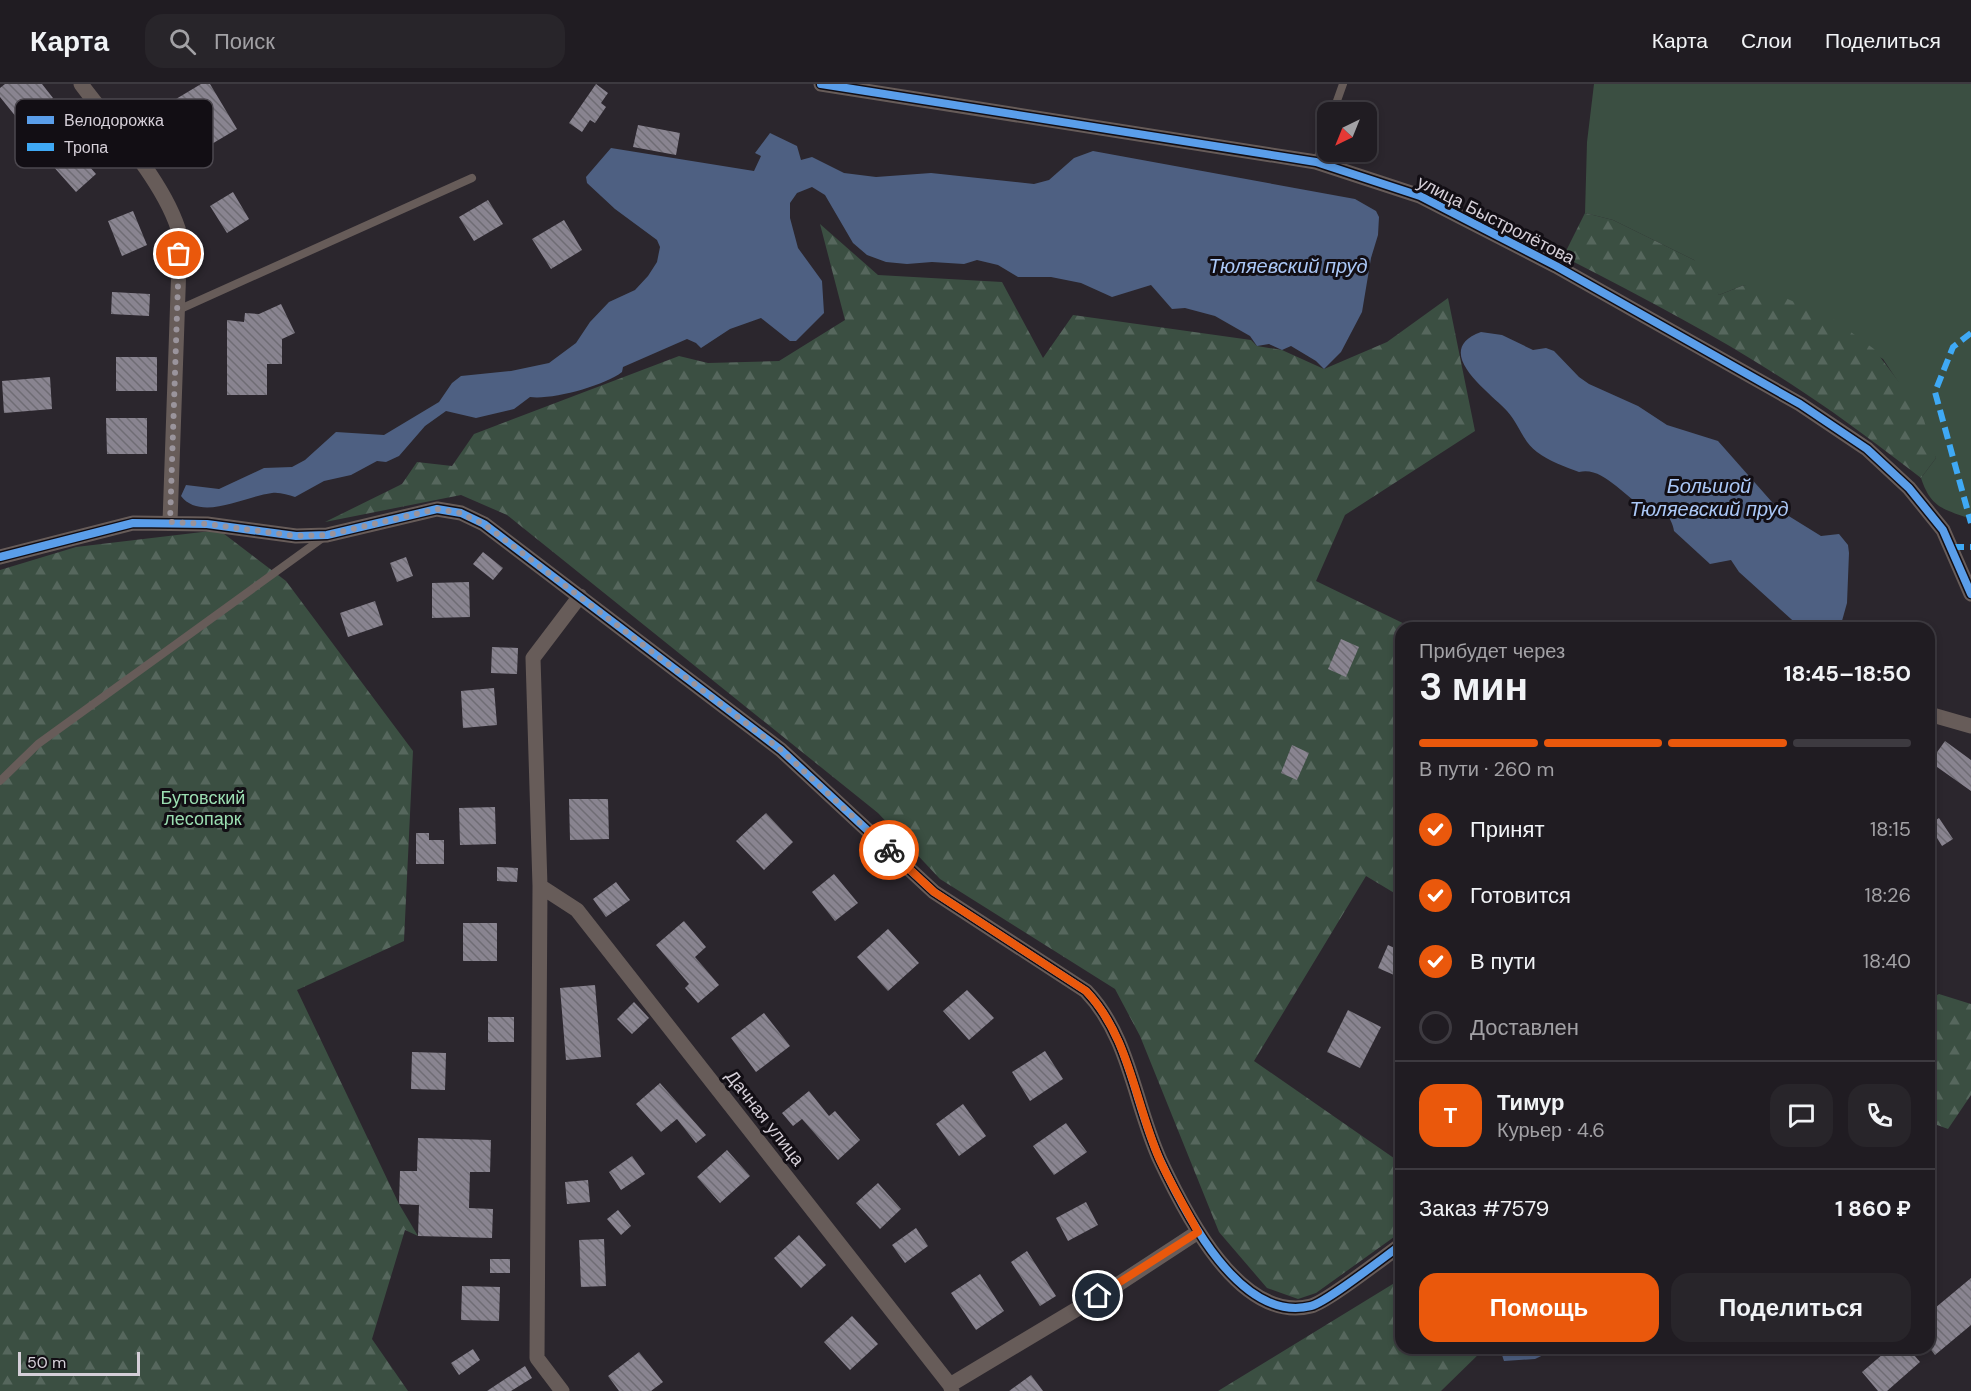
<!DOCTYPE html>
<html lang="ru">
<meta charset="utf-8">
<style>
:root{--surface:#201c22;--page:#28252a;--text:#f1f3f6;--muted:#a2a1a5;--line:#3d3a40;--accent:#ea580c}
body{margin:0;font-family:"DM Sans",sans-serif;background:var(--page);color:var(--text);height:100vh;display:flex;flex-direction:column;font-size:22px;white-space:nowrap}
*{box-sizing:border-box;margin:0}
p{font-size:20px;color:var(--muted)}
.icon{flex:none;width:33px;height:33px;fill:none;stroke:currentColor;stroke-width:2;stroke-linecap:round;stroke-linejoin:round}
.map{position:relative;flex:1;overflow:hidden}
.panel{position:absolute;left:1395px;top:538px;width:540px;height:732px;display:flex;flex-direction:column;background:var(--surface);border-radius:18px;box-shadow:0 3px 9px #0003,0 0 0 2px var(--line)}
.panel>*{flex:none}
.needle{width:39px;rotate:223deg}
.tools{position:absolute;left:1317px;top:18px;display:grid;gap:12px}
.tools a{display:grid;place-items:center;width:60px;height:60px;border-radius:12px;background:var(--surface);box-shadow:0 3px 9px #0003,0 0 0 2px var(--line);font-size:30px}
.scale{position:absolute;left:18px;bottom:15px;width:122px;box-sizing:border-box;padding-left:6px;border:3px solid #d5cfd8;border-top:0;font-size:16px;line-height:21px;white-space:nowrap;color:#d5cfd8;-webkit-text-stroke:4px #120e14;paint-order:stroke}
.pin{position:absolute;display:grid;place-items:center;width:51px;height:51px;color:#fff;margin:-26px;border:3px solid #fff;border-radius:50%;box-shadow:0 2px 6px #0007}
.courier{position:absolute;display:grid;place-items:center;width:60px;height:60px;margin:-30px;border:4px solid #ea580c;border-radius:50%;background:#fff;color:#222;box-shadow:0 2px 8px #0007}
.head em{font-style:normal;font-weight:700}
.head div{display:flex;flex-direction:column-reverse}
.head{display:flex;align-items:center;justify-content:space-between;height:102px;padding:0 24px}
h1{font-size:39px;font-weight:700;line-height:45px}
.bar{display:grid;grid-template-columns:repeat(4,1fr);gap:9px 6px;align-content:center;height:72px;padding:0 24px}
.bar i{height:8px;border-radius:4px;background:var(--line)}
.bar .on{background:var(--accent)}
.bar p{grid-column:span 4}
.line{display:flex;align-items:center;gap:15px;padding:0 24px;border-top:2px solid var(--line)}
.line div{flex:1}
.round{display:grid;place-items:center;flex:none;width:63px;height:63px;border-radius:18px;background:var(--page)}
ol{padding:0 24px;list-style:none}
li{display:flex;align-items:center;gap:18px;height:66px}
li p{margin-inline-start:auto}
li .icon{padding:6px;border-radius:50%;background:var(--accent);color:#fff;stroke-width:4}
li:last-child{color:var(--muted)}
li i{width:33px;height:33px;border:3px solid var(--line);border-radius:50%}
.action{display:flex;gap:12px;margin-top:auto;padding:12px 24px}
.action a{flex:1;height:69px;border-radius:18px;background:var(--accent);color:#fff;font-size:24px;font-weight:700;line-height:69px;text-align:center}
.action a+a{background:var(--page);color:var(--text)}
header{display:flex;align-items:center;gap:36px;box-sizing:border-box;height:84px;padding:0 30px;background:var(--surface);border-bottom:2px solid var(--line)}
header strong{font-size:28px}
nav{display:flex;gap:33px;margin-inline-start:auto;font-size:21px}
.search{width:420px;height:54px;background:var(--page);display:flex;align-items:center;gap:15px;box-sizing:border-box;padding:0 21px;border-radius:18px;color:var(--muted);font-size:22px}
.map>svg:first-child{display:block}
.grass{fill:#3b4f42}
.forest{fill:url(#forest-firs)}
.water{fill:#4e6082}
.building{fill:url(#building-back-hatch)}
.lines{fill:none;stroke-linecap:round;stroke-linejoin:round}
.lane{stroke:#675c59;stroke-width:8}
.street{stroke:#675c59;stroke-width:15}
.quiet{stroke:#3fa9f5;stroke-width:6;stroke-dasharray:12 6;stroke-linecap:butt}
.cycleway-casing{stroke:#120e14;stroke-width:11}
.cycleway{stroke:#5a9eea;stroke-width:8}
.done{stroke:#9a949c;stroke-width:6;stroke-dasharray:0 10.8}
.route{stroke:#ea580c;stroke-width:8}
.labels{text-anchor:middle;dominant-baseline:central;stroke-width:6;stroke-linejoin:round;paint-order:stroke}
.street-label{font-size:18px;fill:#d5cfd8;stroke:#120e14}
.park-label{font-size:18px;fill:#9bdfb2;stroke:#120e14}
.water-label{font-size:20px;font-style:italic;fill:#abc8f7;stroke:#120e14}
.key{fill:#120e14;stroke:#4c484f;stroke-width:1.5}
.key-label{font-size:16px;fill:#d5cfd8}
</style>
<header>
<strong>Карта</strong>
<div class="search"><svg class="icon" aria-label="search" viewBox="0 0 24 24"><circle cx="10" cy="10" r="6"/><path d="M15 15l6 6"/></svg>Поиск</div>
<nav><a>Карта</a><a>Слои</a><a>Поделиться</a></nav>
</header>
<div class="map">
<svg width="1971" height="1307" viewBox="0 0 1971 1307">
<defs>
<pattern id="forest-firs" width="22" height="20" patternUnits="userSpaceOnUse" patternTransform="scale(1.5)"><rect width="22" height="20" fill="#3b4f42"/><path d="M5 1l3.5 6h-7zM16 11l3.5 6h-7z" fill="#56675d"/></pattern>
<pattern id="building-back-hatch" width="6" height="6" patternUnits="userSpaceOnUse" patternTransform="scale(1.5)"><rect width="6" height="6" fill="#898490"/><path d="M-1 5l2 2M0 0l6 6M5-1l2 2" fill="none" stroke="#6f6c74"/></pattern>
</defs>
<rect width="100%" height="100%" fill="#2b262d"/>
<path class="grass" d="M 1594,0 L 1971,0 L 1971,435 C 1943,425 1931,424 1921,394 L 1936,374 L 1899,299 L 1883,275 L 1744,201 L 1719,211 L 1694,176 L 1613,136 L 1585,129 L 1587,58 Z"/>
<path class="forest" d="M 1585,129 L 1613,136 L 1694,176 L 1706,184 L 1719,211 L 1744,201 L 1774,209 L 1833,235 L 1874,265 L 1921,327 L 1936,374 L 1921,394 C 1882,364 1844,335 1803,308 C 1730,259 1650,217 1572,177 L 1566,167 Z
M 820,140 L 878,191 L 1002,198 L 1043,274 L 1073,231 L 1251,256 L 1257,262 L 1282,266 L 1324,285 L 1387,258 L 1448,214 L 1475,347 L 1345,431 L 1316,497 L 1413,544 L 1401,544 L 1401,813 L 1366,792 L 1254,977 L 1401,1079 L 1401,1148 L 1316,1209 L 1298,1215 L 1267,1204 L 1219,1148 L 1140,952 L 1115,905 L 940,795 L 878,729 L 507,431 L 461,411 L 325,438 L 402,400 L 417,378 L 452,382 L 474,350 L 679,272 L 708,279 L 779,277 L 845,236 Z
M 219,446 L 286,497 L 413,667 L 404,857 L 297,906 L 399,1120 L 418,1152 L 405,1146 L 372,1255 L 408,1307 L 0,1307 L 0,486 L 76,463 Z
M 1939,910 L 1971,920 L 1971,1011 L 1948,1045 L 1929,1038 L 1929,915 Z
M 1401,1195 L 1401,1264 L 1484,1265 L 1441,1307 L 1218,1307 Z"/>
<path class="water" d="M 770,49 L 797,62 L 801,76 L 812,73 L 844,89 L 876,93 L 931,89 L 1034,100 L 1049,96 L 1074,74 L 1093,67 L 1355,115 L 1376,127 L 1379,133 L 1378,151 L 1371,174 L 1362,228 L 1341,268 L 1324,285 L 1316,277 L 1291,262 L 1282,266 L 1269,260 L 1257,262 L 1250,252 L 1215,232 L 1185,224 L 1172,225 L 1151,201 L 1112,213 L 1081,199 L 1051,193 L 1018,193 L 998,181 L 977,176 L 964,180 L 932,178 L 907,180 L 886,178 L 867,171 L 853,159 L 825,111 L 812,103 L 797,109 L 790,119 L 790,134 L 798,164 L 822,197 L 824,229 L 796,257 L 790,257 L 761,234 L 730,245 L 701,264 L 696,259 L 687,255 L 623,283 L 622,288 C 604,302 552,316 530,313 L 514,325 L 476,334 L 446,327 L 425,342 L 399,372 L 386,378 L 377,377 L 351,391 L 324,397 L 295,413 C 288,411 280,408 272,409 C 246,412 201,438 181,412 L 186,401 L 219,405 L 264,384 L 292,383 L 305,376 L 336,348 L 384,351 L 439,318 L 452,299 L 461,292 L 511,287 L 549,279 L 576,259 L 590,238 L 609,218 L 635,206 L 648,192 L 657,178 L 660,163 L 657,156 L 615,125 L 587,99 L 586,93 L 611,64 L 754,87 L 761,72 L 755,69 Z
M 1481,248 L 1502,251 L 1533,266 L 1546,264 L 1554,267 L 1579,293 L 1589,300 L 1638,322 L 1667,341 L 1718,357 L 1779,426 L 1821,452 L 1839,450 L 1848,461 L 1849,469 L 1847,519 L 1840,544 L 1801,544 L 1739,488 L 1731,476 L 1710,480 L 1674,447 C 1673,440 1669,431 1663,427 C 1659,424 1650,425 1645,423 C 1624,414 1604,382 1579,388 C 1565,383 1549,377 1537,368 C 1523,358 1519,340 1507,327 C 1492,310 1429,267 1481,248 Z
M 1500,1265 L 1500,1264 L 1556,1265 L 1535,1275 L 1504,1277 Z"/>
<path class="building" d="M 5,0 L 42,0 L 53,14 L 21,39 L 0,13 L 0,4 Z
M 201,0 L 210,0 L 237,45 L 205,64 L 176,15 Z
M 596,0 L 608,9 L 601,19 L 606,23 L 595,39 L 590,36 L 582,48 L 569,39 Z
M 638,41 L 680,49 L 676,71 L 633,63 Z
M 72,63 L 96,90 L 76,108 L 52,81 Z
M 233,108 L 249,135 L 227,149 L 210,122 Z
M 488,116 L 503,140 L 474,157 L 459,133 Z
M 133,127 L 147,161 L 122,172 L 108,137 Z
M 564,136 L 582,166 L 551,185 L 532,155 Z
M 112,208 L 150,210 L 149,232 L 111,230 Z
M 281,220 L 295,249 L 282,255 L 282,280 L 267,280 L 267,311 L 227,311 L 227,236 L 244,238 L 245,229 L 259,230 Z
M 116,273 L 157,273 L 157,307 L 116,307 Z
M 50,293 L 52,325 L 4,329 L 2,297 Z
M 106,334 L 147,334 L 147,370 L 107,370 Z
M 483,468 L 503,484 L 493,496 L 473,480 Z
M 406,473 L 413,492 L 397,498 L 390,479 Z
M 469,498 L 470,533 L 432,534 L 432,499 Z
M 375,517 L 383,541 L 348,553 L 340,529 Z
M 1341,555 L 1359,563 L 1346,593 L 1328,585 Z
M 492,563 L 518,564 L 517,590 L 491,589 Z
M 494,604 L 497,641 L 463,644 L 461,607 Z
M 1945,657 L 1971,676 L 1971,707 L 1930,678 Z
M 1292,661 L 1309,669 L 1297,696 L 1281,689 Z
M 569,715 L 608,715 L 609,755 L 570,756 Z
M 495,723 L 496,760 L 460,761 L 459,724 Z
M 766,729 L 793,758 L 764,786 L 736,757 Z
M 1939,734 L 1953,755 L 1942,762 L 1929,741 Z
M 416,749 L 429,749 L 429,756 L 444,756 L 444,780 L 416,780 Z
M 497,783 L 518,784 L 517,798 L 497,797 Z
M 834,790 L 858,819 L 835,837 L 812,808 Z
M 616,798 L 630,816 L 606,833 L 593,815 Z
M 684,837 L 706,863 L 695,873 L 719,901 L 698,919 L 685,904 L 689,900 L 656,861 Z
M 463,839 L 497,839 L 497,877 L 463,877 Z
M 888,845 L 919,879 L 888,907 L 857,873 Z
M 1388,861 L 1401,867 L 1401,894 L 1378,884 Z
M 595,901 L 601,973 L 566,976 L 560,904 Z
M 967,906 L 994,934 L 969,956 L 943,927 Z
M 634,918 L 649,934 L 632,950 L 617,935 Z
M 1348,926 L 1381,943 L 1360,984 L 1327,968 Z
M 764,929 L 790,962 L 756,988 L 731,954 Z
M 488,933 L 514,933 L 514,958 L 488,958 Z
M 1045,967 L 1063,995 L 1030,1017 L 1012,988 Z
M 412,968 L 446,969 L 445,1006 L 411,1005 Z
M 660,999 L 706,1051 L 696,1059 L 677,1035 L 661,1048 L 636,1020 Z
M 809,1007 L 829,1032 L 835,1027 L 860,1056 L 838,1076 L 802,1035 L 793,1042 L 782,1029 Z
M 963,1020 L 986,1052 L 959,1072 L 936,1040 Z
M 1066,1039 L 1087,1068 L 1054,1091 L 1033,1062 Z
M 418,1054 L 491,1056 L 490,1088 L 470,1088 L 469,1124 L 493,1125 L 492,1154 L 418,1152 L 419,1121 L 399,1120 L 400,1087 L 417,1087 Z
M 727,1066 L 750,1092 L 720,1119 L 697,1093 Z
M 632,1072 L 645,1090 L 621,1106 L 609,1088 Z
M 588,1096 L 590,1118 L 567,1120 L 565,1098 Z
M 878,1099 L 901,1125 L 880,1145 L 856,1119 Z
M 1086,1118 L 1098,1141 L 1068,1157 L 1056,1134 Z
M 618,1126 L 631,1142 L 621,1151 L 607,1135 Z
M 916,1144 L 928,1162 L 905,1179 L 892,1161 Z
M 799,1151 L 826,1181 L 801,1204 L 774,1174 Z
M 604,1155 L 606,1202 L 581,1203 L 579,1156 Z
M 1027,1167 L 1056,1212 L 1040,1222 L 1011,1178 Z
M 490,1175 L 510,1175 L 510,1189 L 490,1189 Z
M 980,1190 L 1004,1227 L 976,1246 L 951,1209 Z
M 1971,1194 L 1971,1241 L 1935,1271 L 1929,1263 L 1929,1229 Z
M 462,1202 L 500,1203 L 499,1237 L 461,1236 Z
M 852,1232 L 878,1260 L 850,1286 L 824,1258 Z
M 1890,1264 L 1908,1264 L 1920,1278 L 1887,1307 L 1878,1307 L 1862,1288 Z
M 473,1265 L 480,1276 L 459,1291 L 451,1279 Z
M 639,1268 L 663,1298 L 651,1307 L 619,1307 L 608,1292 Z
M 525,1282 L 532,1294 L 511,1307 L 487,1307 Z
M 1031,1291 L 1043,1307 L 1009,1307 Z"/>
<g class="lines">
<path class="lane" d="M 1333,28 L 1343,0
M 1316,78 L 1328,45
M 178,226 L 472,94
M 1929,641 L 1938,632
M 0,697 L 38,660 L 324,453"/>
<path class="street" d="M 81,0 C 113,43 166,99 180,151 L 170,438
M 821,0 L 1316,78 L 1420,112 L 1556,182 L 1800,320 L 1867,365 L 1909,404 L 1943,446 L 1971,510
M 0,473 L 133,439 L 207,440 L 296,452 L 327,451 L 437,425 L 461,429 L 484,440 L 781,666 L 934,808 L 1086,907 C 1130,953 1134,1019 1160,1076 C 1185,1129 1240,1240 1311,1222 C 1327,1218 1384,1173 1401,1161
M 1929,630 L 1971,642
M 540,802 L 577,826 L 950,1301 L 952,1307
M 950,1301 L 1117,1201 L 1198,1148
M 562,1307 L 537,1274 L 540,802 L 533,574 L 580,512"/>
<path class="quiet" d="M 1971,249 L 1953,263 L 1935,308 L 1971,439
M 1952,463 L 1971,463"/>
<defs>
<path id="cycleway" d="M 821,0 L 1316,78 L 1420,112 L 1556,182 L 1800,320 L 1867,365 L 1909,404 L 1943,446 L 1971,510
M 0,473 L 133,439 L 207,440 L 296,452 L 327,451 L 437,425 L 461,429 L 484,440 L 781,666 L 934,808 L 1086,907 C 1130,953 1134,1019 1160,1076 C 1185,1129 1240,1240 1311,1222 C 1327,1218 1384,1173 1401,1161"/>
</defs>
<use href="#cycleway" class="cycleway-casing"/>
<use href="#cycleway" class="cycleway"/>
</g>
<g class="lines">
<path class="done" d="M 179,170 L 170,438 L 207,440 L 296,452 L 327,451 L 437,425 L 460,429 L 484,440 L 781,666 L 889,766"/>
<path class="route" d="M 889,766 L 934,808 L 1086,907 C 1129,952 1135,1018 1159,1074 C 1170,1099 1185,1123 1198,1148 L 1098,1212"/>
</g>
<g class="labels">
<g class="street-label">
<text transform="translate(1496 136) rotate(27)">улица Быстролётова</text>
<text transform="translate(765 1034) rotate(52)">Дачная улица</text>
</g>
<g class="park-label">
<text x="203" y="714">Бутовский<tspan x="203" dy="21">лесопарк</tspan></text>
</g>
<g class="water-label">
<text x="1288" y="182">Тюляевский пруд</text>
<text x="1709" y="402">Большой<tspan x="1709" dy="23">Тюляевский пруд</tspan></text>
</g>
</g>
<rect x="15" y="15" width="198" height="69" rx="9" class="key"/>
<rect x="27" y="32" width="27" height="8" fill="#5a9eea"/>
<rect x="27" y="59" width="27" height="8" fill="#3fa9f5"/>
<g class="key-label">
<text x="64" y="42">Велодорожка</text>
<text x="64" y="69">Тропа</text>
</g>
</svg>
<div class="tools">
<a><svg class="needle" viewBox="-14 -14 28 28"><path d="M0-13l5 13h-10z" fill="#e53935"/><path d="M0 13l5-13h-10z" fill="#a2a1a5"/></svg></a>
</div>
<div class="scale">50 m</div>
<div class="pin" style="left:179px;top:170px;background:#ea580c"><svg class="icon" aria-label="bag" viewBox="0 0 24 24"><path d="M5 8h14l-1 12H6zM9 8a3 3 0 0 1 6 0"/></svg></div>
<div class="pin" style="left:1098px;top:1212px;background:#1f2937"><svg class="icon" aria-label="home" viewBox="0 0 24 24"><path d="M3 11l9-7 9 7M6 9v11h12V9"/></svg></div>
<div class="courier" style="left:889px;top:766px"><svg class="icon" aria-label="bike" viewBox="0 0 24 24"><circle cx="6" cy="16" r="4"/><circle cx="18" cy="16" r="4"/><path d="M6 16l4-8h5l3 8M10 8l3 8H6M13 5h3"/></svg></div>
<section class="panel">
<div class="head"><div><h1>3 мин</h1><p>Прибудет через</p></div><em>18:45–18:50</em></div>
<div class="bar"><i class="on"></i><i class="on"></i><i class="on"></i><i></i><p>В пути · 260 m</p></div>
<ol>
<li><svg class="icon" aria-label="check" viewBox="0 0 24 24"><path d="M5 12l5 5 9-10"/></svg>Принят<p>18:15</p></li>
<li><svg class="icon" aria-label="check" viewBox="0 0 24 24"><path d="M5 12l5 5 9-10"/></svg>Готовится<p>18:26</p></li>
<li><svg class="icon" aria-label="check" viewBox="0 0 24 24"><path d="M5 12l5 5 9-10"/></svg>В пути<p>18:40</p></li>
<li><i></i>Доставлен</li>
</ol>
<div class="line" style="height:108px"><b class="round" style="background:var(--accent);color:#fff">Т</b><div><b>Тимур</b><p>Курьер · 4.6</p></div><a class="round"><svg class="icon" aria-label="chat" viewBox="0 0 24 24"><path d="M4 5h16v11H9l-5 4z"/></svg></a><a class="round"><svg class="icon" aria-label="phone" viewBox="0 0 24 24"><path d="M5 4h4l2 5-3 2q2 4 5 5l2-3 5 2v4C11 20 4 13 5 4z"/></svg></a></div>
<div class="line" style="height:78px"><div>Заказ #7579</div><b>1 860 ₽</b></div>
<div class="action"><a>Помощь</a><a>Поделиться</a></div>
</section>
</div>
